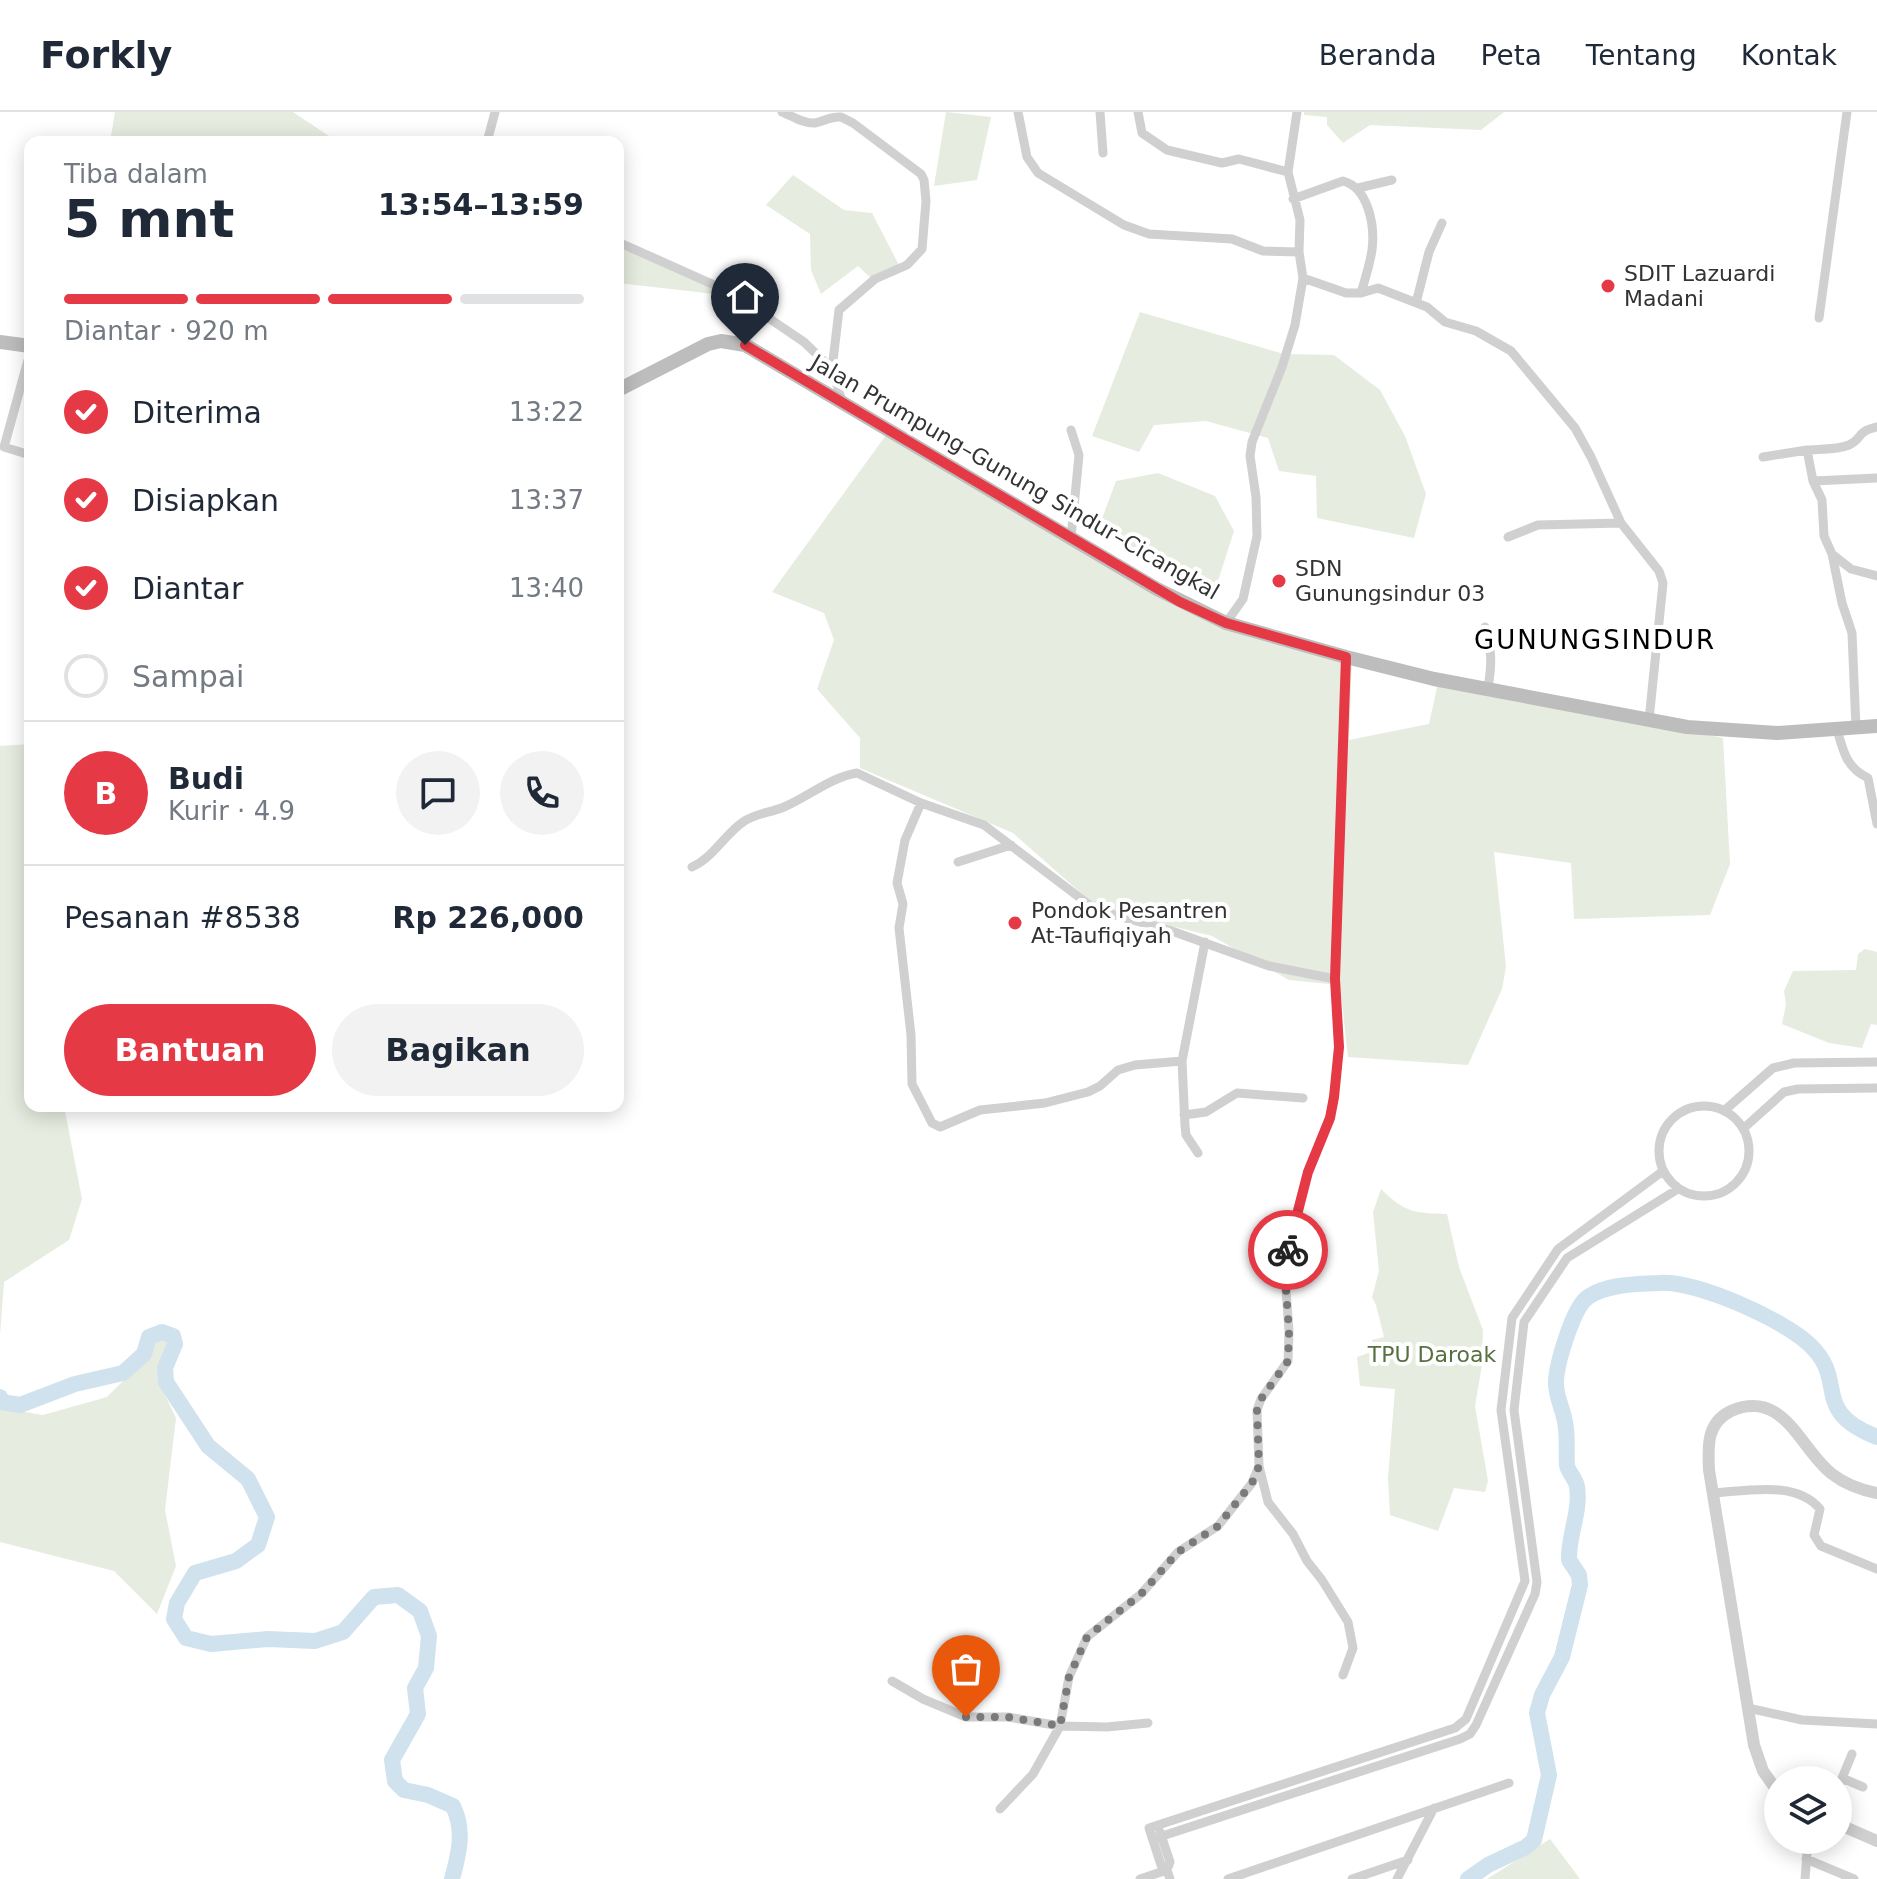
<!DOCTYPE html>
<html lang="id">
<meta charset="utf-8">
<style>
:root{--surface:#fff;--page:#f2f2f3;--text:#1f2937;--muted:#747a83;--line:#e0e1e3;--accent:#e63946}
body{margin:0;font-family:"DejaVu Sans",sans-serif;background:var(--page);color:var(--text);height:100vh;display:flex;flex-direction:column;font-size:30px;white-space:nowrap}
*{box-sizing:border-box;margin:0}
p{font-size:26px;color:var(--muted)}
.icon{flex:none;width:44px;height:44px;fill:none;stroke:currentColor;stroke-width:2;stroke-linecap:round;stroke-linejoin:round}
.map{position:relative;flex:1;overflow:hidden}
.panel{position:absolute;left:24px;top:24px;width:600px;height:976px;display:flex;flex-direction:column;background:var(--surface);border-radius:16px;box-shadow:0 4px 20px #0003}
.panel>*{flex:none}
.tools{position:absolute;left:1764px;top:1654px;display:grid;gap:16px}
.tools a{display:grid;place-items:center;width:88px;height:88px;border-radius:50%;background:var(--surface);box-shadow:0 4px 20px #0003;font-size:40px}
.pin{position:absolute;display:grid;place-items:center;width:68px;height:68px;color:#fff;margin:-82px -34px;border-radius:50% 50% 50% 0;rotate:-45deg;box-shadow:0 0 8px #0007}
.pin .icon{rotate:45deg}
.courier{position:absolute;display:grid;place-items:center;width:80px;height:80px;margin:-40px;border:6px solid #e63946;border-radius:50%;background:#fff;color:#222;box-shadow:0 2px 10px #0007}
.head em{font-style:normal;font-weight:700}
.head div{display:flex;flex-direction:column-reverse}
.head{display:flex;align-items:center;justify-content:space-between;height:136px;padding:0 40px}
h1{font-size:52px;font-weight:700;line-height:60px}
.bar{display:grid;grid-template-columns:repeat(4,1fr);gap:12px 8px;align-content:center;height:96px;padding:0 40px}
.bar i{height:10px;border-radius:6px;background:var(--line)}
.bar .selected{background:var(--accent)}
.bar p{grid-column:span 4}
.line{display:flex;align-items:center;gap:20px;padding:0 40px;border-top:2px solid var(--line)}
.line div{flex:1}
.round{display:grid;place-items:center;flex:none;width:84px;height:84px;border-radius:42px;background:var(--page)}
ol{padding:0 40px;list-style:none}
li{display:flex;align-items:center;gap:24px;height:88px}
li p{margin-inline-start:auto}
li .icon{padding:8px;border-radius:50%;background:var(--accent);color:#fff;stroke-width:4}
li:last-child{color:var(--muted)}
li i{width:44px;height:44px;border:4px solid var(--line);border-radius:50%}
.primary-button{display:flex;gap:16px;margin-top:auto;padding:16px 40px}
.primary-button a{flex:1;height:92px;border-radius:48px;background:var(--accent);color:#fff;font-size:32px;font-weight:700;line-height:92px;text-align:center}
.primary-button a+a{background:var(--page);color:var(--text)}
header{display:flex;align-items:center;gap:48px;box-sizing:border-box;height:112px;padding:0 40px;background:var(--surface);border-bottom:2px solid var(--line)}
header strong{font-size:38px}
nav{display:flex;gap:44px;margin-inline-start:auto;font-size:28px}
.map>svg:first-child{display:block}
.green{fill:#e6ecdf}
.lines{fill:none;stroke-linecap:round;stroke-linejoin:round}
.river{stroke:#cfe2ee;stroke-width:16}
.minor{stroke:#d0d0d0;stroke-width:9}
.tertiary{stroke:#d0d0d0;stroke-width:12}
.secondary{stroke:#bdbdbd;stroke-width:14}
.done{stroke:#7a7a7a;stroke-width:8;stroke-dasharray:0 14.4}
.route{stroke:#e63946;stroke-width:10}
.poi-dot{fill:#e63946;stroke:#fff;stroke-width:3}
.labels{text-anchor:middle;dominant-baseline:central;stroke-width:8;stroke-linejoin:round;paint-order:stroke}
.poi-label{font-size:22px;fill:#333;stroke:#fff;text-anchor:start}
.street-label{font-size:22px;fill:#333;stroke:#fff}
.park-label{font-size:22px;fill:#56703f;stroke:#fff}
.quarter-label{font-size:26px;letter-spacing:2px;fill:#000;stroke:#fff}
</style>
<header>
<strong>Forkly</strong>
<nav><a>Beranda</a><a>Peta</a><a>Tentang</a><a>Kontak</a></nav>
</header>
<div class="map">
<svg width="1877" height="1767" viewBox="0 0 1877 1767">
<rect width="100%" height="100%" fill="#fff"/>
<path class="green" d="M 115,0 L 293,0 L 338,30 L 110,30 Z
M 946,0 L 991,5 L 977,68 L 934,74 Z
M 1304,0 L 1504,0 L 1481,18 L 1370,13 L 1343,31 L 1327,13 L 1327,5 L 1304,3 Z
M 793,63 L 844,98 L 872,101 L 901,157 L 872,167 L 858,154 L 821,182 L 811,158 L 810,122 L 766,93 Z
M 618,131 L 732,184 L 618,171 Z
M 1140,200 L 1284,242 L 1334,243 L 1380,278 L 1405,324 L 1426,382 L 1414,426 L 1317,406 L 1316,364 L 1279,359 L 1268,326 L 1206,309 L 1154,313 L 1139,340 L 1092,324 Z
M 889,319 L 1217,507 L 1352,544 L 1349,628 L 1429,612 L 1439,566 L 1723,626 L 1730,752 L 1710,803 L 1574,807 L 1571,751 L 1494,740 L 1506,855 L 1502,877 L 1468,953 L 1348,945 L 1340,873 L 1289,868 L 1212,824 L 1098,796 L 1013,721 L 860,656 L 860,626 L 817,577 L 834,528 L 824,501 L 772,480 Z
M 1158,361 L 1215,384 L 1234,419 L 1217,472 L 1097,420 L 1116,369 Z
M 30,632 L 30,994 L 64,994 L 82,1087 L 69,1128 L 4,1170 L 0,1223 L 0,634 Z
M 1865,837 L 1877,840 L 1877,913 L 1871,912 L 1862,936 L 1829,931 L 1782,912 L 1786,892 L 1784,879 L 1793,859 L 1856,858 L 1858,842 Z
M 1381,1077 C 1406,1101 1414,1101 1447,1102 L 1459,1155 L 1483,1218 L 1482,1253 L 1475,1294 L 1488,1369 L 1485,1380 L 1454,1376 L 1438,1419 L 1390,1403 L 1388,1366 L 1395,1277 L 1360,1274 L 1357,1245 L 1371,1240 L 1372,1228 L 1384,1225 L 1376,1193 L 1372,1185 L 1379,1159 L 1373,1100 Z
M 163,1223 L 171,1232 L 162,1277 L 176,1306 L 165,1398 L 176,1454 L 157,1502 L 114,1459 L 0,1430 L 0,1296 L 43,1303 L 107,1285 L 138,1254 L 149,1224 Z
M 1550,1727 L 1580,1767 L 1487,1767 Z"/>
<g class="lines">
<path class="river" d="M 0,1285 L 2,1290 L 20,1293 L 75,1272 L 123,1261 L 144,1242 L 149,1225 L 162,1220 L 173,1224 L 175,1232 L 165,1256 L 166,1270 L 208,1334 L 248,1367 L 267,1405 L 258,1433 L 236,1449 L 195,1461 L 177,1491 L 174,1507 L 186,1526 L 211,1532 L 268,1527 L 315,1529 L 343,1520 L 374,1485 L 398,1483 L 420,1499 L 429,1524 L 426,1556 L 415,1576 L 418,1602 L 392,1648 L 395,1669 L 404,1678 L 428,1683 L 453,1694 C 465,1719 459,1741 452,1767
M 1468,1767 L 1488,1753 L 1526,1735 L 1534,1728 L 1549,1663 L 1537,1601 L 1542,1583 L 1562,1545 L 1580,1473 L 1579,1463 L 1569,1448 C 1568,1424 1581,1399 1577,1375 C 1576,1366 1568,1361 1567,1353 C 1566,1339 1568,1325 1565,1310 C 1563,1297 1555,1283 1556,1269 C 1557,1251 1573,1195 1588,1185 C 1607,1172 1637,1172 1659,1171 C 1695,1168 1783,1207 1810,1233 C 1849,1270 1809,1298 1877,1325"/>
<path class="minor" d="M 782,0 C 792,4 804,12 815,11 C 825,9 831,4 841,5 L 853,11 L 921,62 L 924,68 L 926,89 L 922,137 L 907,153 L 875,167 L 839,198 L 832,257
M 1018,0 L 1027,45 L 1038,61 L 1124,113 L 1149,122 L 1232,127 L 1263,139 L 1299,140
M 1100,0 L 1103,41
M 1138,0 L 1142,21 L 1167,38 L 1222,51 L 1239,47 L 1288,60
M 487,30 L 495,0
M 1358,76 L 1392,68
M 1293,87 L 1343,69 C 1369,76 1375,115 1372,138 C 1370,152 1365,167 1361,181
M 618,130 L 730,180 L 804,230 L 832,257 L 842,289
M 1303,166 L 1346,181 L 1361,181 L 1378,176 L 1427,195 L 1445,210 L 1476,219 L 1511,239 L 1575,316 L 1591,345 L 1621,411 L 1659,459 L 1663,471 L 1649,608
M 1416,191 L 1429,140 L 1442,111
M 1819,206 L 1847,0
M 30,241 L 4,335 L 30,343
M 1807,338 C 1820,337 1837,338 1849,333 C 1863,327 1855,320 1877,315
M 1763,345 L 1807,338 L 1813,369 L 1877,366
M 1813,369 L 1822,388 L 1824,424 L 1832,442 L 1851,457 L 1877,464
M 1508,425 L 1538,413 L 1621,411
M 1071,426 L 1079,343 L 1071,318
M 1832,442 L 1842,491 L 1852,521 L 1856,616
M 1226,511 L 1243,487 L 1257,424 L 1256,385 L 1250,344 L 1252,330 L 1282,255 L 1295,213 L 1303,166 L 1299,140 L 1300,108 L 1288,60 L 1297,0
M 1485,515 C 1492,537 1492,553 1488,575
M 1837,617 C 1843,640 1847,656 1868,666 L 1877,712
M 921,691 L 905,728 L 897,771 L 903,792 L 899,816 L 911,923 L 912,972 L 932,1011 L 940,1015 L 980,998 L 1045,991 L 1088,980 L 1100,974 L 1118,958 L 1135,953 L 1182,949
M 958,750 L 1011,733
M 692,755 C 714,745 724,723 743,710 C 756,701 770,701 784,695 C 808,685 831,665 857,661 L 921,691 L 984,713 L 1096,798 L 1169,818 L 1269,854 L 1335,867
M1659 1039a45 45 0 1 1 90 0a45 45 0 1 1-90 0Z
M 1725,998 L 1773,956 L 1794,951 L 1877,950
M 1184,1003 L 1206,1000 L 1237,981 L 1303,986
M 1744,1016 L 1784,980 L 1798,977 L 1877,976
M 1198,1041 L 1186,1023 L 1185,1014 L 1182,949 L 1205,830
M 1259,1354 L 1268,1390 L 1293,1422 L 1307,1449 L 1322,1468 L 1348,1510 L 1353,1536 L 1343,1563
M 1713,1381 C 1746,1379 1796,1368 1820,1397 L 1814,1423 L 1821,1434 L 1877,1457
M 892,1569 L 923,1587 L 966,1605 L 1008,1605 L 1060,1614 L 1107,1615 L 1148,1611
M 1748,1596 L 1802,1608 L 1877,1612
M 1842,1666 L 1863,1675
M 1838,1676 L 1852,1642
M 1000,1697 L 1033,1662 L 1060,1614 L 1069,1565 L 1087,1525 L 1141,1482 L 1178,1440 L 1218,1414 L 1252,1371 L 1259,1354 L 1257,1298 L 1261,1287 L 1288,1249 L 1289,1219 L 1285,1164 L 1290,1126 L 1308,1060 L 1330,1006 L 1334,985 L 1339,935 L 1335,867 L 1346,545
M 1160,1720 L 1170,1750 L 1167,1758
M 1153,1727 L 1460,1627 L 1470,1622 L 1476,1613 L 1535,1482 L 1537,1470 L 1514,1298 L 1524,1210 L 1567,1146 L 1678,1077
M 1806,1747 L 1854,1767
M 1140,1767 L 1167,1758
M 1170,1767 L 1167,1758 L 1161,1753 L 1149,1716 L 1455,1616 L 1466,1607 L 1525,1469 L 1501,1298 L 1512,1206 L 1558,1137 L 1663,1059
M 1228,1767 L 1509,1671
M 1352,1767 L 1408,1748
M 1397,1767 L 1434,1696
M 1805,1767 L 1808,1728"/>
<path class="tertiary" d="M 1778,1680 L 1763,1659 L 1754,1633 L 1709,1358 C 1708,1335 1706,1311 1731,1299 C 1785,1276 1800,1338 1832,1362 C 1845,1372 1861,1378 1877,1381
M 1838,1712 L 1877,1729"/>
<path class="secondary" d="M 0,230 L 30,234
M 618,278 L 708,232 L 721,229 L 745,233 L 1157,477 L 1226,511 L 1346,545 L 1434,567 L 1687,615 L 1777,621 L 1877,614"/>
</g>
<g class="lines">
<path class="done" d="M 966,1605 L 1008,1605 L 1060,1614 L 1069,1565 L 1087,1525 L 1141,1482 L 1178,1440 L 1218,1414 L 1252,1371 L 1259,1354 L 1257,1298 L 1261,1287 L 1288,1249 L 1289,1219 L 1285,1164 L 1288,1138"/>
<path class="route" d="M 745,233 L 1180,490 L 1226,511 L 1346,545 L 1335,867 L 1339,935 L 1334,985 L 1330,1006 L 1308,1060 L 1288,1138"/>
</g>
<g class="poi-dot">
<circle cx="1608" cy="174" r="8"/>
<circle cx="1279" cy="469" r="8"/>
<circle cx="1015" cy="811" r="8"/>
</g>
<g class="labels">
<g class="poi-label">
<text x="1624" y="161">SDIT Lazuardi<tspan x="1624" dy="25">Madani</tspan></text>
<text x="1295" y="456">SDN<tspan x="1295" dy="25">Gunungsindur 03</tspan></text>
<text x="1031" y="798">Pondok Pesantren<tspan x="1031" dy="25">At-Taufiqiyah</tspan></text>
</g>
<g class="street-label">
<text transform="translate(1015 365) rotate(30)">Jalan Prumpung–Gunung Sindur–Cicangkal</text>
</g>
<g class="park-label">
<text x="1432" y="1242">TPU Daroak</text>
</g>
<g class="quarter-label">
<text x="1595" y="528">GUNUNGSINDUR</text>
</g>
</g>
</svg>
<div class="tools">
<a><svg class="icon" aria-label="layers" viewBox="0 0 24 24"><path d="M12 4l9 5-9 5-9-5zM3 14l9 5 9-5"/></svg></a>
</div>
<div class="pin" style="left:966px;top:1605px;background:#ea580c"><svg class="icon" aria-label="bag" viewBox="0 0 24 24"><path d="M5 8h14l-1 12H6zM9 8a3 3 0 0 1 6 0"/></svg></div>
<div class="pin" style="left:745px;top:233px;background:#1f2937"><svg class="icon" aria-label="home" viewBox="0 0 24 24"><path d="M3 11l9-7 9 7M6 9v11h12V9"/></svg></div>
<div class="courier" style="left:1288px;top:1138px"><svg class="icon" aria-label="bike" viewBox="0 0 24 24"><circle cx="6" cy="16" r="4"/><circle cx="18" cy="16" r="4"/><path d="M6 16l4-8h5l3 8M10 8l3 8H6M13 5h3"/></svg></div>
<section class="panel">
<div class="head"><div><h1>5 mnt</h1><p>Tiba dalam</p></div><em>13:54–13:59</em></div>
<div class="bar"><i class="selected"></i><i class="selected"></i><i class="selected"></i><i></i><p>Diantar · 920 m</p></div>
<ol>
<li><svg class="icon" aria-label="check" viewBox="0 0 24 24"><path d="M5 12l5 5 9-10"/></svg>Diterima<p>13:22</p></li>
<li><svg class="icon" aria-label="check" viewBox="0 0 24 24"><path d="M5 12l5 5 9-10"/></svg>Disiapkan<p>13:37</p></li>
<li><svg class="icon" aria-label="check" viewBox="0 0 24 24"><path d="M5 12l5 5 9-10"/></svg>Diantar<p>13:40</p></li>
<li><i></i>Sampai</li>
</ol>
<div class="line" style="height:144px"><b class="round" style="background:var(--accent);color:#fff">B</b><div><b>Budi</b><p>Kurir · 4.9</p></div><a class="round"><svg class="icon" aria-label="chat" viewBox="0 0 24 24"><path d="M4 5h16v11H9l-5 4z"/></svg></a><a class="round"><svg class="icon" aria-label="phone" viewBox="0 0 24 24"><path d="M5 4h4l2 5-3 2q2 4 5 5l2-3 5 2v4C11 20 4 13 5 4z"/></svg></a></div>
<div class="line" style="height:104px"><div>Pesanan #8538</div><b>Rp 226,000</b></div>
<div class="primary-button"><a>Bantuan</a><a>Bagikan</a></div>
</section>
</div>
